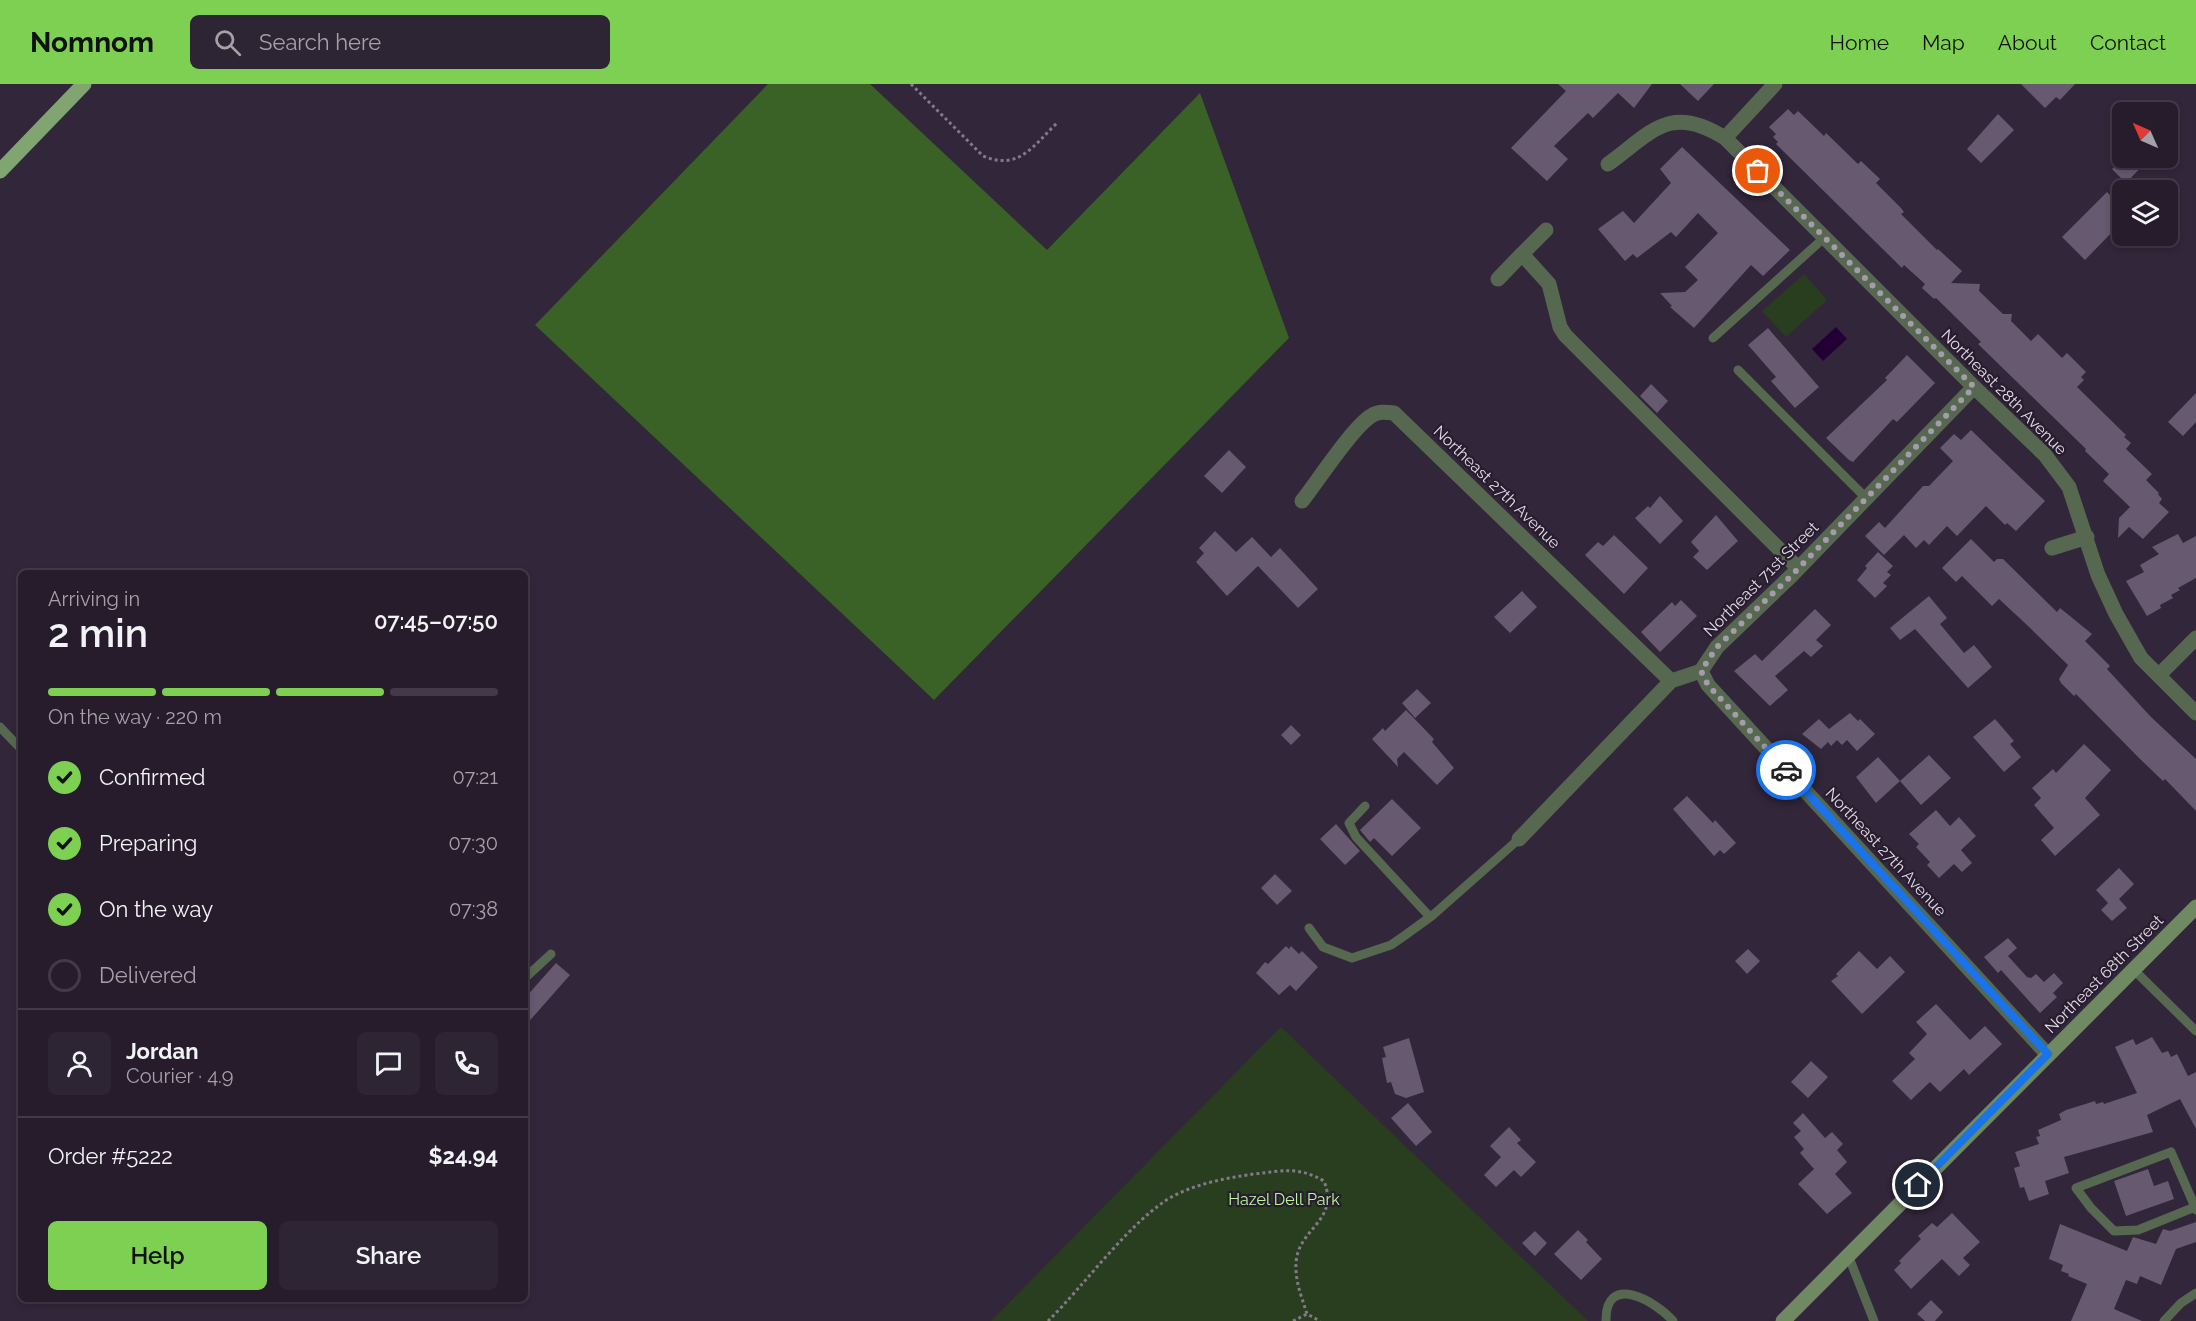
<!DOCTYPE html>
<meta charset="utf-8">
<style>
:root{--surface:#261c2c;--page:#2e2534;--text:#f1f3f6;--muted:#a4a1a9;--line:#423a48;--accent:#7ed053}
body{margin:0;font-family:Raleway,sans-serif;background:var(--page);color:var(--text);height:100vh;display:flex;flex-direction:column;font-size:22px;white-space:nowrap}
*{box-sizing:border-box;margin:0}
p{font-size:20px;color:var(--muted)}
.icon{flex:none;width:33px;height:33px;fill:none;stroke:currentColor;stroke-width:2;stroke-linecap:round;stroke-linejoin:round}
.map{position:relative;flex:1;overflow:hidden}
.sheet{position:absolute;left:18px;top:486px;width:510px;height:732px;display:flex;flex-direction:column;background:var(--surface);border-radius:9px;box-shadow:0 3px 9px #0003,0 0 0 2px var(--line)}
.sheet>*{flex:none}
.needle{width:39px;rotate:315deg}
.fabs{position:absolute;left:2112px;top:18px;display:grid;gap:12px}
.fabs a{display:grid;place-items:center;width:66px;height:66px;border-radius:9px;background:var(--surface);box-shadow:0 3px 9px #0003,0 0 0 2px var(--line);font-size:30px}
.pin{position:absolute;display:grid;place-items:center;width:51px;height:51px;color:#fff;margin:-26px;border:3px solid #fff;border-radius:50%;box-shadow:0 2px 6px #0007}
.courier{position:absolute;display:grid;place-items:center;width:60px;height:60px;margin:-30px;border:4px solid #1a73e8;border-radius:50%;background:#fff;color:#222;box-shadow:0 2px 8px #0007}
.head em{font-style:normal;font-weight:600}
.head div{display:flex;flex-direction:column-reverse}
.head{display:flex;align-items:center;justify-content:space-between;height:102px;padding:0 30px}
h1{font-size:39px;font-weight:600;line-height:45px}
.bar{display:grid;grid-template-columns:repeat(4,1fr);gap:9px 6px;align-content:center;height:72px;padding:0 30px}
.bar i{height:8px;border-radius:4px;background:var(--line)}
.bar .active{background:var(--accent)}
.bar p{grid-column:span 4}
.line{display:flex;align-items:center;gap:15px;padding:0 30px;border-top:2px solid var(--line)}
.line div{flex:1}
.round{display:grid;place-items:center;flex:none;width:63px;height:63px;border-radius:9px;background:var(--page)}
ol{padding:0 30px;list-style:none}
li{display:flex;align-items:center;gap:18px;height:66px}
li p{margin-inline-start:auto}
li .icon{padding:6px;border-radius:50%;background:var(--accent);color:#111;stroke-width:4}
li:last-child{color:var(--muted)}
li i{width:33px;height:33px;border:3px solid var(--line);border-radius:50%}
.button{display:flex;gap:12px;margin-top:auto;padding:12px 30px}
.button a{flex:1;height:69px;border-radius:9px;background:var(--accent);color:#111;font-size:24px;font-weight:600;line-height:69px;text-align:center}
.button a+a{background:var(--page);color:var(--text)}
header{display:flex;align-items:center;gap:36px;box-sizing:border-box;height:84px;padding:0 30px;background:var(--accent);color:#111}
header strong{font-size:28px}
nav{display:flex;gap:33px;margin-inline-start:auto;font-size:21px}
.search{width:420px;height:54px;background:var(--page);display:flex;align-items:center;gap:15px;box-sizing:border-box;padding:0 21px;border-radius:9px;color:var(--muted);font-size:22px}
.map>svg:first-child{display:block}
.green{fill:#293e1f}
.forest{fill:#3a6126}
.water{fill:#230034}
.building{fill:#675970}
.lines{fill:none;stroke-linecap:round;stroke-linejoin:round}
.path{stroke:#83798a;stroke-width:3;stroke-dasharray:3 3;stroke-linecap:butt}
.lane{stroke:#576850;stroke-width:9}
.street{stroke:#576850;stroke-width:15}
.secondary{stroke:#6f8a63;stroke-width:15}
.primary{stroke:#81a571;stroke-width:15}
.done{stroke:#a49cab;stroke-width:6;stroke-dasharray:0 10.8}
.route{stroke:#1a73e8;stroke-width:8}
.labels{text-anchor:middle;dominant-baseline:central;stroke-width:4.5;stroke-linejoin:round;paint-order:stroke}
.street-label{font-size:16px;fill:#e2dbe8;stroke:#281c2f}
.park-label{font-size:16px;fill:#bbf6a0;stroke:#281c2f}
</style>
<header>
<strong>Nomnom</strong>
<div class="search"><svg class="icon" aria-label="search" viewBox="0 0 24 24"><circle cx="10" cy="10" r="6"/><path d="M15 15l6 6"/></svg>Search here</div>
<nav><a>Home</a><a>Map</a><a>About</a><a>Contact</a></nav>
</header>
<div class="map">
<svg width="2196" height="1237" viewBox="0 0 2196 1237">
<rect width="100%" height="100%" fill="#32263a"/>
<path class="green" d="M 1804,190 L 1827,216 L 1786,253 L 1762,227 Z
M 1281,943 L 1588,1237 L 991,1237 Z"/>
<path class="forest" d="M 768,0 L 870,0 L 1047,166 L 1200,9 L 1289,254 L 934,616 L 535,241 Z"/>
<path class="water" d="M 1836,243 L 1847,255 L 1823,277 L 1812,265 Z"/>
<path class="building" d="M 1558,0 L 1652,0 L 1634,24 L 1618,9 L 1593,34 L 1588,29 L 1554,62 L 1568,75 L 1547,97 L 1511,64 L 1566,7 Z
M 1680,0 L 1714,0 L 1698,17 Z
M 2021,0 L 2075,0 L 2060,16 L 2056,13 L 2045,24 Z
M 1788,25 L 1794,31 L 1798,27 L 1824,52 L 1826,49 L 1858,80 L 1861,77 L 1880,95 L 1876,99 L 1901,124 L 1904,128 L 1901,130 L 1937,166 L 1938,165 L 1962,187 L 1951,199 L 1980,200 L 1979,207 L 2003,230 L 2012,230 L 2011,237 L 2031,257 L 2038,250 L 2062,274 L 2067,269 L 2086,288 L 2081,293 L 2084,296 L 2077,303 L 2126,351 L 2124,353 L 2131,359 L 2126,365 L 2152,390 L 2146,396 L 2159,409 L 2158,410 L 2162,415 L 2159,419 L 2169,428 L 2143,455 L 2129,443 L 2118,454 L 2119,434 L 2130,423 L 2103,397 L 2109,390 L 2085,367 L 2086,365 L 1978,260 L 1981,258 L 1936,214 L 1934,215 L 1922,204 L 1925,200 L 1904,181 L 1902,184 L 1776,60 L 1778,58 L 1773,53 L 1776,50 L 1769,43 Z
M 1998,30 L 2014,46 L 1981,79 L 1967,65 Z
M 1682,63 L 1790,166 L 1763,192 L 1751,181 L 1694,244 L 1670,223 L 1672,222 L 1660,209 L 1685,208 L 1698,196 L 1685,183 L 1718,149 L 1698,129 L 1676,153 L 1671,148 L 1637,174 L 1633,170 L 1625,177 L 1598,145 L 1623,127 L 1634,139 L 1671,99 L 1660,85 Z
M 2125,74 L 2150,74 L 2126,99 L 2112,85 Z
M 2107,108 L 2122,123 L 2122,138 L 2085,176 L 2062,153 Z
M 1768,244 L 1819,303 L 1795,324 L 1771,297 L 1776,293 L 1748,261 Z
M 1907,271 L 1935,299 L 1897,338 L 1893,335 L 1853,378 L 1849,376 L 1826,354 L 1887,296 L 1885,294 Z
M 1651,300 L 1668,317 L 1657,329 L 1640,312 Z
M 2196,309 L 2196,338 L 2183,352 L 2168,338 Z
M 1971,346 L 2045,417 L 2016,447 L 2007,439 L 2005,441 L 1986,422 L 1957,452 L 1947,442 L 1929,461 L 1924,456 L 1916,464 L 1904,451 L 1884,471 L 1865,452 L 1879,438 L 1885,444 L 1923,402 L 1929,402 L 1953,377 L 1940,364 L 1954,350 L 1961,356 Z
M 1229,366 L 1246,383 L 1222,409 L 1204,392 Z
M 1660,412 L 1683,437 L 1660,460 L 1635,434 L 1648,422 L 1650,424 Z
M 1716,431 L 1738,457 L 1707,486 L 1693,473 L 1699,467 L 1691,458 Z
M 1215,447 L 1236,468 L 1252,453 L 1271,473 L 1280,464 L 1318,505 L 1298,524 L 1258,482 L 1227,512 L 1196,478 L 1204,469 L 1199,464 Z
M 2178,450 L 2183,459 L 2196,452 L 2196,494 L 2178,504 L 2180,506 L 2171,511 L 2173,514 L 2160,521 L 2161,524 L 2147,532 L 2126,497 L 2144,488 L 2140,481 L 2159,470 L 2152,463 Z
M 1614,451 L 1648,484 L 1624,510 L 1585,471 L 1598,458 L 1603,462 Z
M 1971,455 L 1994,478 L 1997,475 L 2003,475 L 2057,528 L 2060,524 L 2092,550 L 2085,557 L 2110,582 L 2107,585 L 2151,633 L 2196,675 L 2196,727 L 2165,695 L 2163,697 L 2140,675 L 2076,610 L 2074,612 L 2061,599 L 2059,595 L 2068,581 L 2028,542 L 1999,515 L 1992,522 L 1962,492 L 1956,498 L 1942,484 Z
M 1878,468 L 1893,482 L 1887,488 L 1891,491 L 1883,499 L 1887,502 L 1875,514 L 1857,496 L 1867,484 L 1865,482 Z
M 1522,507 L 1537,523 L 1510,549 L 1494,533 Z
M 1929,512 L 1947,534 L 1940,540 L 1964,569 L 1974,561 L 1992,583 L 1968,604 L 1915,545 L 1900,556 L 1890,544 Z
M 1681,516 L 1697,532 L 1660,568 L 1641,548 L 1672,518 L 1675,522 Z
M 1815,525 L 1831,541 L 1816,556 L 1823,562 L 1811,573 L 1804,567 L 1775,592 L 1788,606 L 1770,622 L 1734,587 L 1755,570 L 1762,577 Z
M 1417,605 L 1431,619 L 1415,634 L 1402,619 Z
M 1406,626 L 1434,655 L 1432,658 L 1454,684 L 1437,701 L 1404,668 L 1397,675 L 1398,683 L 1372,655 L 1383,644 L 1385,647 Z
M 1850,629 L 1858,637 L 1860,635 L 1875,650 L 1857,667 L 1847,656 L 1842,661 L 1837,656 L 1831,662 L 1828,658 L 1821,665 L 1802,650 L 1819,635 L 1829,645 Z
M 1995,635 L 2014,657 L 2010,660 L 2021,673 L 2004,688 L 1973,653 Z
M 1291,641 L 1301,651 L 1291,661 L 1281,651 Z
M 2084,660 L 2111,686 L 2085,714 L 2100,731 L 2055,772 L 2041,756 L 2054,744 L 2034,721 L 2041,714 L 2032,704 L 2053,685 L 2056,689 Z
M 1929,671 L 1951,694 L 1921,721 L 1900,697 Z
M 1878,673 L 1900,697 L 1876,719 L 1856,693 Z
M 1687,712 L 1713,739 L 1715,736 L 1736,759 L 1724,770 L 1720,766 L 1714,772 L 1673,725 Z
M 1392,715 L 1421,744 L 1392,772 L 1374,754 L 1370,758 L 1360,746 Z
M 1936,726 L 1950,742 L 1959,733 L 1976,752 L 1961,766 L 1972,779 L 1962,788 L 1954,780 L 1939,794 L 1927,781 L 1930,778 L 1916,763 L 1919,760 L 1909,750 Z
M 1336,740 L 1360,767 L 1345,781 L 1320,755 Z
M 2119,784 L 2134,800 L 2119,815 L 2127,824 L 2112,837 L 2101,826 L 2108,819 L 2096,806 Z
M 1275,790 L 1292,807 L 1277,821 L 1261,804 Z
M 2008,854 L 2017,864 L 2008,872 L 2027,893 L 2031,894 L 2036,890 L 2044,898 L 2054,889 L 2063,899 L 2053,909 L 2057,913 L 2040,929 L 2001,886 L 1998,889 L 1984,873 Z
M 1286,862 L 1289,865 L 1291,862 L 1299,870 L 1302,867 L 1318,883 L 1296,907 L 1290,901 L 1279,911 L 1256,889 L 1265,878 L 1268,880 Z
M 1748,865 L 1760,877 L 1747,890 L 1735,877 Z
M 1859,867 L 1877,885 L 1890,872 L 1905,888 L 1862,930 L 1831,897 L 1838,892 L 1836,890 Z
M 556,879 L 570,891 L 525,942 L 525,914 Z
M 1936,920 L 1970,956 L 1985,942 L 2002,960 L 1969,991 L 1964,985 L 1940,1008 L 1930,998 L 1911,1016 L 1892,997 L 1915,975 L 1909,969 L 1927,950 L 1916,938 Z
M 2152,953 L 2162,969 L 2168,967 L 2171,973 L 2177,970 L 2188,992 L 2196,988 L 2196,1045 L 2180,1015 L 2147,1031 L 2153,1048 L 2064,1073 L 2069,1089 L 2045,1097 L 2049,1110 L 2029,1117 L 2024,1103 L 2020,1104 L 2014,1084 L 2020,1082 L 2015,1068 L 2039,1060 L 2036,1053 L 2040,1052 L 2038,1046 L 2061,1036 L 2059,1030 L 2066,1026 L 2095,1017 L 2096,1020 L 2103,1018 L 2104,1020 L 2137,1009 L 2115,963 L 2133,955 L 2136,961 Z
M 1409,954 L 1424,1008 L 1406,1014 L 1395,1010 L 1391,998 L 1387,999 L 1382,974 L 1386,973 L 1383,963 Z
M 1811,977 L 1828,993 L 1808,1014 L 1791,998 Z
M 1408,1019 L 1432,1048 L 1416,1062 L 1391,1034 Z
M 1803,1029 L 1825,1054 L 1832,1048 L 1843,1060 L 1837,1066 L 1847,1078 L 1835,1090 L 1852,1109 L 1827,1130 L 1798,1100 L 1814,1085 L 1800,1069 L 1804,1065 L 1794,1053 L 1801,1047 L 1793,1039 Z
M 1509,1043 L 1521,1056 L 1517,1059 L 1536,1078 L 1521,1093 L 1514,1086 L 1496,1103 L 1484,1091 L 1501,1073 L 1490,1062 Z
M 2148,1085 L 2154,1102 L 2168,1097 L 2174,1115 L 2126,1132 L 2114,1097 Z
M 1952,1129 L 1980,1158 L 1963,1174 L 1970,1181 L 1959,1192 L 1942,1175 L 1911,1205 L 1894,1186 L 1901,1179 L 1899,1177 L 1921,1155 L 1918,1152 L 1932,1139 L 1937,1143 Z
M 2196,1138 L 2196,1158 L 2176,1165 L 2161,1201 L 2140,1192 L 2137,1200 L 2126,1196 L 2114,1225 L 2142,1237 L 2071,1237 L 2087,1200 L 2068,1192 L 2069,1190 L 2061,1187 L 2063,1181 L 2049,1175 L 2060,1140 L 2127,1167 L 2133,1153 L 2156,1160 L 2163,1145 L 2170,1147 Z
M 1578,1146 L 1588,1156 L 1586,1158 L 1602,1175 L 1581,1196 L 1554,1170 Z
M 1535,1147 L 1547,1159 L 1535,1172 L 1522,1159 Z
M 1931,1216 L 1943,1228 L 1935,1237 L 1925,1237 L 1917,1230 Z"/>
<g class="lines">
<path class="path" d="M 911,0 L 983,72 C 1019,87 1033,62 1057,39
M 1048,1237 C 1084,1202 1133,1133 1175,1111 C 1200,1099 1226,1094 1254,1090 C 1282,1087 1298,1082 1324,1097 C 1340,1138 1297,1144 1296,1180 C 1295,1197 1302,1214 1307,1230 L 1320,1237
M 1293,1237 L 1307,1230"/>
<path class="lane" d="M 1713,254 L 1825,153
M 1738,286 L 1865,413
M 0,643 L 21,665
M 1365,722 L 1349,739 L 1356,753 L 1430,833
M 1309,844 L 1323,863 L 1352,874 L 1391,861 L 1404,852 L 1433,831 L 1519,755
M 2134,886 L 2196,947
M 525,894 L 551,870
M 2196,1123 L 2195,1123 L 2138,1146 L 2114,1147 L 2091,1124 L 2076,1104 L 2171,1068 L 2195,1123 L 2196,1126
M 1848,1171 L 1874,1237
M 1606,1237 C 1605,1188 1656,1217 1673,1237
M 2164,1237 L 2181,1219 L 2196,1209"/>
<path class="street" d="M 1725,54 L 1775,0
M 1608,80 C 1652,48 1670,19 1725,54 L 1974,303 L 2045,371 L 2069,403 L 2098,491 L 2116,530 L 2141,574 L 2196,629
M 1546,146 L 1522,170 L 1549,200 L 1560,243 L 1565,251 L 1798,484
M 1498,195 L 1522,170
M 1302,417 C 1317,398 1353,343 1371,332 C 1378,327 1386,328 1394,329 L 1671,597
M 2052,464 L 2087,453
M 1701,587 L 1708,601 L 2048,971
M 2159,591 L 2196,554
M 1519,755 L 1671,597 L 1701,587 L 1717,563 L 1791,492 L 1974,303"/>
<path class="secondary" d="M 1783,1237 L 2196,823"/>
<path class="primary" d="M 0,87 L 84,0"/>
</g>
<g class="lines">
<path class="done" d="M 1758,87 L 1974,303 L 1791,492 L 1717,563 L 1701,587 L 1708,601 L 1786,686"/>
<path class="route" d="M 1786,686 L 2048,970 L 1918,1101"/>
</g>
<g class="labels">
<g class="street-label">
<text transform="translate(2004 308) rotate(45)">Northeast 28th Avenue</text>
<text transform="translate(1497 403) rotate(44)">Northeast 27th Avenue</text>
<text transform="translate(1761 495) rotate(-45)">Northeast 71st Street</text>
<text transform="translate(1886 768) rotate(47)">Northeast 27th Avenue</text>
<text transform="translate(2104 890) rotate(-45)">Northeast 68th Street</text>
</g>
<g class="park-label">
<text x="1284" y="1115">Hazel Dell Park</text>
</g>
</g>
</svg>
<div class="fabs">
<a><svg class="needle" viewBox="-14 -14 28 28"><path d="M0-13l5 13h-10z" fill="#e53935"/><path d="M0 13l5-13h-10z" fill="#a4a1a9"/></svg></a>
<a><svg class="icon" aria-label="layers" viewBox="0 0 24 24"><path d="M12 4l9 5-9 5-9-5zM3 14l9 5 9-5"/></svg></a>
</div>
<div class="pin" style="left:1758px;top:87px;background:#ea580c"><svg class="icon" aria-label="bag" viewBox="0 0 24 24"><path d="M5 8h14l-1 12H6zM9 8a3 3 0 0 1 6 0"/></svg></div>
<div class="pin" style="left:1918px;top:1101px;background:#1f2937"><svg class="icon" aria-label="home" viewBox="0 0 24 24"><path d="M3 11l9-7 9 7M6 9v11h12V9"/></svg></div>
<div class="courier" style="left:1786px;top:686px"><svg class="icon" aria-label="car" viewBox="0 0 24 24"><path d="M5 17H2v-5l4-1 3-4h7l3 4 3 1v5h-3M9 17h6M6 11h13"/><circle cx="7" cy="17" r="2"/><circle cx="17" cy="17" r="2"/></svg></div>
<section class="sheet">
<div class="head"><div><h1>2 min</h1><p>Arriving in</p></div><em>07:45–07:50</em></div>
<div class="bar"><i class="active"></i><i class="active"></i><i class="active"></i><i></i><p>On the way · 220 m</p></div>
<ol>
<li><svg class="icon" aria-label="check" viewBox="0 0 24 24"><path d="M5 12l5 5 9-10"/></svg>Confirmed<p>07:21</p></li>
<li><svg class="icon" aria-label="check" viewBox="0 0 24 24"><path d="M5 12l5 5 9-10"/></svg>Preparing<p>07:30</p></li>
<li><svg class="icon" aria-label="check" viewBox="0 0 24 24"><path d="M5 12l5 5 9-10"/></svg>On the way<p>07:38</p></li>
<li><i></i>Delivered</li>
</ol>
<div class="line" style="height:108px"><a class="round"><svg class="icon" aria-label="person" viewBox="0 0 24 24"><circle cx="12" cy="8" r="4"/><path d="M4 21q1-7 8-7t8 7"/></svg></a><div><b>Jordan</b><p>Courier · 4.9</p></div><a class="round"><svg class="icon" aria-label="chat" viewBox="0 0 24 24"><path d="M4 5h16v11H9l-5 4z"/></svg></a><a class="round"><svg class="icon" aria-label="phone" viewBox="0 0 24 24"><path d="M5 4h4l2 5-3 2q2 4 5 5l2-3 5 2v4C11 20 4 13 5 4z"/></svg></a></div>
<div class="line" style="height:78px"><div>Order #5222</div><b>$24.94</b></div>
<div class="button"><a>Help</a><a>Share</a></div>
</section>
</div>
